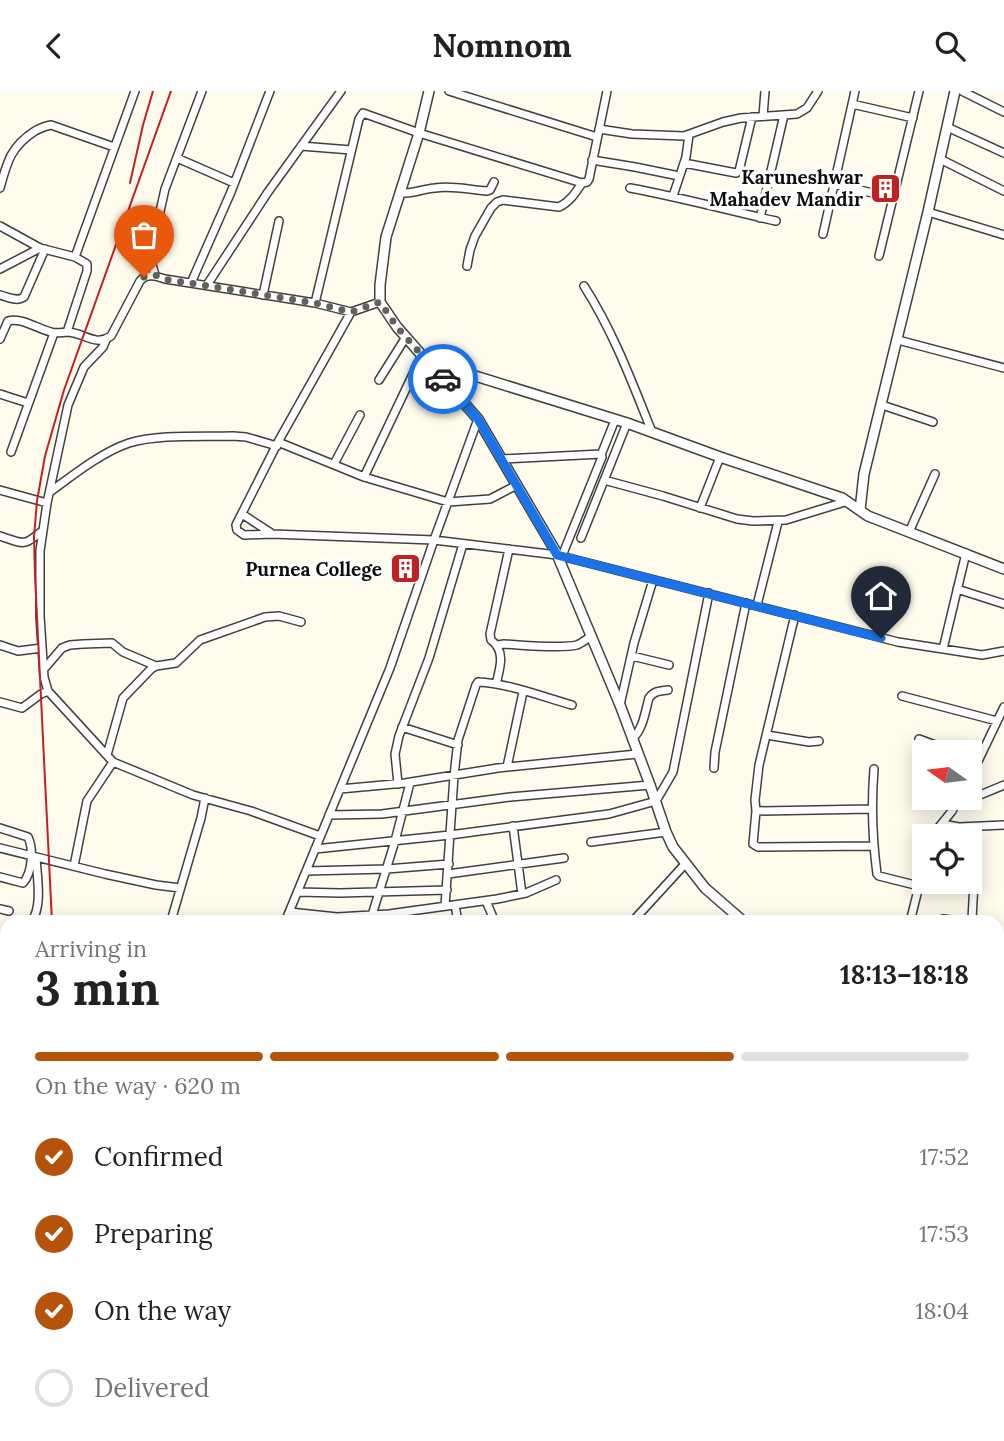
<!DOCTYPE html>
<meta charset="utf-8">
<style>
:root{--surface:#fff;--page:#f2f2f2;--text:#222;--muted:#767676;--line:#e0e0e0;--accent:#b45309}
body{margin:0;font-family:Lora,serif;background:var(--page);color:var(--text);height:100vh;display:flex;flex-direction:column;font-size:26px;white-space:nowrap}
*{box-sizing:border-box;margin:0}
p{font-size:23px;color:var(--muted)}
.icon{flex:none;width:38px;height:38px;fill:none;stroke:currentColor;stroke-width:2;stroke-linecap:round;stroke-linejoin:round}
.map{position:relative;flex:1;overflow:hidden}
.side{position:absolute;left:0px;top:824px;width:1004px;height:527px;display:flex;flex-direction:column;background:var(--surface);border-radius:21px 21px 0 0;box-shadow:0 4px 18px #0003}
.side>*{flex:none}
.needle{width:46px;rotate:284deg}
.buttons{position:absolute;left:912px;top:649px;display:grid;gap:14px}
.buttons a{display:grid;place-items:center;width:70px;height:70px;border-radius:0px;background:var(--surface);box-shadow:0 4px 18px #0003;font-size:35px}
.pin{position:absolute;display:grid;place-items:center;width:60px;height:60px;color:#fff;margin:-72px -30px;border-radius:50% 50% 50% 0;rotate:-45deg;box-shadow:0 0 7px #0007}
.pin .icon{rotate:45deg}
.courier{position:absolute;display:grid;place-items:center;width:70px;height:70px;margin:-35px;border:5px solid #1a73e8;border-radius:50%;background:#fff;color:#222;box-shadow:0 2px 9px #0007}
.head em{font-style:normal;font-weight:700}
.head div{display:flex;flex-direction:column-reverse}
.head{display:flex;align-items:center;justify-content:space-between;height:119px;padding:0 35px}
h1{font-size:46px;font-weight:700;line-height:52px}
.bar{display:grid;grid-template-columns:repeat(4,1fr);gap:10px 7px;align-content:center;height:84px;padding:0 35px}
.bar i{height:9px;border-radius:5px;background:var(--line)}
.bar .active{background:var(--accent)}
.bar p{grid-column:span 4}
ol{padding:0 35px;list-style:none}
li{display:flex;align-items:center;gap:21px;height:77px}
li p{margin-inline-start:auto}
li .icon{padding:7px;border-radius:50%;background:var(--accent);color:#fff;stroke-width:4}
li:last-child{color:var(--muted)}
li i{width:38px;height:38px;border:4px solid var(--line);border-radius:50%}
header{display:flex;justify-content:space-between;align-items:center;height:91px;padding:0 35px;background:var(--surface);font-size:32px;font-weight:700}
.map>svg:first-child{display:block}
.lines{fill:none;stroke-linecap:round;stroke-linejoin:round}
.minor-casing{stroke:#414141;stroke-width:10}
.tertiary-casing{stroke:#414141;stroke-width:12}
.minor{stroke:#fff;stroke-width:7}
.tertiary{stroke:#fff;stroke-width:9}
.rail{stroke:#c22121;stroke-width:2}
.done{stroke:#62615c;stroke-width:7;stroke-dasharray:0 12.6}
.route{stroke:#1a73e8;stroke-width:9}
.labels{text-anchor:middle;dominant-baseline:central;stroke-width:7;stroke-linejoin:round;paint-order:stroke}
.poi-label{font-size:19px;font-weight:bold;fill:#0e0e0e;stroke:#fff;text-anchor:end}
</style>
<header><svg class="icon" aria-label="back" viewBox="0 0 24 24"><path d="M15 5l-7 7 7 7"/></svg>Nomnom<svg class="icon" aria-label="search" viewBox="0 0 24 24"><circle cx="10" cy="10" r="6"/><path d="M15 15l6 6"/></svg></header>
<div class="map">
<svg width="1004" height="1350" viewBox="0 0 1004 1350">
<rect width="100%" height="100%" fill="#fffcee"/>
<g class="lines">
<defs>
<path id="minor" d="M 449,0 L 597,46
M 962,0 L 1004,21
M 852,13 L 913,27
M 763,25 L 765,0
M 947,36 L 1004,62
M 599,38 L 632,43 L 684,45 L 723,31 L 741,27 L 797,23 L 807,17 L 818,0
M 301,55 L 351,59
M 177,67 L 234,92
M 940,68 L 1004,100
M 592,69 L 635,76 L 679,85
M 684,72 L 736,82 L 739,80 L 752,26
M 835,93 L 893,107
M 0,97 C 7,71 11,55 35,40 C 41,37 44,35 51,34 L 114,56
M 630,97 C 679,106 727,119 776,130
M 400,102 C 413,103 422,98 435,97 C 452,94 470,99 487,100 L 490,99 L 494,91
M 673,105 L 686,66 L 689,44
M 928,121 L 1004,144
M 760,127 L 784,24
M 0,135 L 40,157 L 75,166 L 87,173 L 87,180 L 67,241
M 823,143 L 855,0
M 879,165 L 919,0
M 75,166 L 135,0
M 467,175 L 470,159 L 475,145 L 491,117 L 497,111 L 503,109 L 559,116 C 570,111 576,101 582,92
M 0,178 L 40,157
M 155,184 L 150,166 L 152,156 L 165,98 L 202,0
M 191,192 L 231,101 L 270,0
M 207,194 L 268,101 L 341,0
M 584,195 C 613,240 632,291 652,341
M 0,204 C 8,206 17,211 24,206 L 45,158
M 263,204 L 279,130
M 315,212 L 359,28 L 363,22 L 419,42 L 582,92 L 587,91 L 589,88 L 607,0
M 351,221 L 278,351 L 236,434 L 237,439 L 244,444 L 272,443 L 434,449 L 557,464 L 898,551 L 982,564 L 1004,560
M 0,248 L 8,230 C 21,226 38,238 51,241 C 58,243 62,241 68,241 C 85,242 95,256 111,245 L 140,190 C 147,182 156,185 165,188 L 315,212 L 351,221 L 380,211
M 106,249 L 103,256 L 84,276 L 68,314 L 47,412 L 40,460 L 40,525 L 44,586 L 48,600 L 113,671 L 193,704 L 251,720 L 320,745
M 898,249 L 1004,277
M 379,289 L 406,246
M 0,303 L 28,312
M 882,314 L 933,331
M 278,351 L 364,386 L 448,411 L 490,408 L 517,394
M 11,361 L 54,242
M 601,364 L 615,329
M 502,368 L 601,363 L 602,366 L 562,465
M 334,373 L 360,324
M 364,386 L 422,264
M 604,389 L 663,405 L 737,428 L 753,430 L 786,429 L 848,410
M 0,399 L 47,412
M 50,401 C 73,384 102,361 129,352 C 159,343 202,346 233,345 L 246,346 L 277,355
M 700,417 L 720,366
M 242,423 L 271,442
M 909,441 L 935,383
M 0,445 C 24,453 24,456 43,439
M 581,447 L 627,332
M 957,498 L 1004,513
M 757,514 L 778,431
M 795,524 L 759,674 L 755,709 L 756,720 L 753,753 L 758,756 L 873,755
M 0,554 L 18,560 L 42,557
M 498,554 L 504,553 C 523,554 560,558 577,554 C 582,552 587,548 591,545
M 943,558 L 966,462
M 632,565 L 669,574
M 44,578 L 62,557 L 70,554 L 83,553 L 112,552 L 123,561 L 156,575
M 496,593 C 500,577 506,560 491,549 L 490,543 L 509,458
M 902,605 L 997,630
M 0,611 L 22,617 L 41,603 L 48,600
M 620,614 L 634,552 L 653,489
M 402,636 L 458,654
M 767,644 L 809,651 L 819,650
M 632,648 C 643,639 645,621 649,607 C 654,600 659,600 668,599
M 919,648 L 957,662
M 107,664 L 123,607 L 151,578 L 156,575 L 176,572 L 200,549 L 265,526 L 279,525 L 301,531
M 507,676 L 523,601
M 714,677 L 715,661 L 746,512
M 874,678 C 871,715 872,745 877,783 L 879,785 L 919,795
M 970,687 L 1004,616
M 398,693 L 395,663 L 399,645 L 429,567 L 463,453
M 340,698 L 405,692 L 498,677 L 637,663
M 970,705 L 980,704 L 1004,694
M 756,720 L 871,718
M 329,724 L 382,723 L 510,706 L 650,694
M 942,733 L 959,736 L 1004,734
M 513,735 L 522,803
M 0,737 L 28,746 C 34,759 32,782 23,792 L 0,786
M 931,746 L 952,720 L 959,707
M 591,751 L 666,741
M 0,757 L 105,783 L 156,794 L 180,797
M 315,758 L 450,744 L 609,723 L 656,710 L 673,681 L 709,502
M 74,775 L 87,710 L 113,671
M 306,780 L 387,778 L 449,773
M 448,783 L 564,767
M 298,801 L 340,802 L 447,799
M 486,810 L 495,831
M 455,814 L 458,831
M 445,815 L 454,685 L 458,649 L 476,594 L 478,591 C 507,592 543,606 572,614
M 0,818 L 9,820
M 290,821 L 337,826 L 389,823 L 497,808 L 526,802 L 556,789
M 372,824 L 395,750 L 410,692
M 943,828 L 969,831 L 972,828 L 977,737
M 171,830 L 201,727 L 205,707
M 31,831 C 43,816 37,786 36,767
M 285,831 L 390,577 L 434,449 L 478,328
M 632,831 L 686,772
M 910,831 L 919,795 L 924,765
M 0,853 L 6,854
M 0,949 L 7,950
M 998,949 L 1004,927
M 998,960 L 1004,962
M 0,1018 L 2,1034
M 998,1075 L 1004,1065
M 998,1101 L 1004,1105
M 0,1108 L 7,1103
M 1004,1151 L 1004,1154
M 0,1164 L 7,1165
M 0,1206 L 7,1207
M 998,1248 L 1004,1248
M 998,1299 L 1004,1285
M 0,1300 L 7,1298
M 197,1344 L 199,1350
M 314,1344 L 314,1350
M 335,1344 L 335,1350
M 720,1344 L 729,1350
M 833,1344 L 859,1350
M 903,1344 L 903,1350
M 221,1348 L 221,1350
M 105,1350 L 117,1344
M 171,1350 L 172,1344
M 538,1350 L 540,1344
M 615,1350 L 616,1344
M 980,1350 L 981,1344"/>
<path id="tertiary" d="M 429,0 L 419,42 L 386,146 L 380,194 L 380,211 L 397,236 L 478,328 L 556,461 L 620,614 L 650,694 L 666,741 L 673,756 L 705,797 L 744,831
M 440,285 L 456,279 L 627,332 L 720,366 L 842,407 L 868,425 L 1004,478
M 860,419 L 864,383 L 928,121 L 955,0
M 998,912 L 1004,912"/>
</defs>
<use href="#minor" class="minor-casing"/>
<use href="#tertiary" class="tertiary-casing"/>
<use href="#minor" class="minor"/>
<use href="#tertiary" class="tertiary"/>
<path class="rail" d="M 130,92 L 143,34 L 153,0
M 52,831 L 35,485 L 34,446 L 37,410 L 45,365 L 64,299 L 171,0
M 0,1280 L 7,1264"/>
</g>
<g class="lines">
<path class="done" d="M 144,186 L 155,184 L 164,188 L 315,212 L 351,221 L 380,211 L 397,236 L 443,288"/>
<path class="route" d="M 443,288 L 478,328 L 557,464 L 881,547"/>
</g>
<defs>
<symbol id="building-square" viewBox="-11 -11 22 22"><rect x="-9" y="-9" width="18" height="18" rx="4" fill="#c22121" stroke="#fff"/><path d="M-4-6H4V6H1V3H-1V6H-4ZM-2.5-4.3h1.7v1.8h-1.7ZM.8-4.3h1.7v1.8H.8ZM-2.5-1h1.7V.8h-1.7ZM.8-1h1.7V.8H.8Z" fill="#fff"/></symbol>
</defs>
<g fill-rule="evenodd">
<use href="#building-square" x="868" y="80" width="35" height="35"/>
<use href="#building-square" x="388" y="460" width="35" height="35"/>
</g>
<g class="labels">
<g class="poi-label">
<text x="863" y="86">Karuneshwar<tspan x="863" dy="22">Mahadev Mandir</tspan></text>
<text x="382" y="478">Purnea College</text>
</g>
</g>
</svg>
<div class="buttons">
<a><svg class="needle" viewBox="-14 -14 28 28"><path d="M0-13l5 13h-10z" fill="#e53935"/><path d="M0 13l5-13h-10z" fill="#767676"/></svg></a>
<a><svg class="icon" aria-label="locate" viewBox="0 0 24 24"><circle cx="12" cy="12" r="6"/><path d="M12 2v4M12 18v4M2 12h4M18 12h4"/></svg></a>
</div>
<div class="pin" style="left:144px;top:186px;background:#ea580c"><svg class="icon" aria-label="bag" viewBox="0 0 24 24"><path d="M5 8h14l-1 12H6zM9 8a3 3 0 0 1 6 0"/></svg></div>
<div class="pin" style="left:881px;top:547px;background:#1f2937"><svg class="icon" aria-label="home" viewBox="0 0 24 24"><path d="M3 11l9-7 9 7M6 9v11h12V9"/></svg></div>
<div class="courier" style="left:443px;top:288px"><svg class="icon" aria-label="car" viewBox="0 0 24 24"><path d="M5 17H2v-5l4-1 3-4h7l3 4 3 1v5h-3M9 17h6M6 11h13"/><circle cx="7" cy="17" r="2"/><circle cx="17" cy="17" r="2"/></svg></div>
<section class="side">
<div class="head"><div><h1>3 min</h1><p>Arriving in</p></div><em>18:13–18:18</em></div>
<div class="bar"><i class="active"></i><i class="active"></i><i class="active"></i><i></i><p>On the way · 620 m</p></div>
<ol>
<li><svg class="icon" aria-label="check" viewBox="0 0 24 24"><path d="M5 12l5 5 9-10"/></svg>Confirmed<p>17:52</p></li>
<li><svg class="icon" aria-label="check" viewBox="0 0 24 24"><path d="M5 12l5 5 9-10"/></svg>Preparing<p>17:53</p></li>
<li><svg class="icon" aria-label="check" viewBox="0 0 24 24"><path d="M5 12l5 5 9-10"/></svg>On the way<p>18:04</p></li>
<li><i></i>Delivered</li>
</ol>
</section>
</div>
